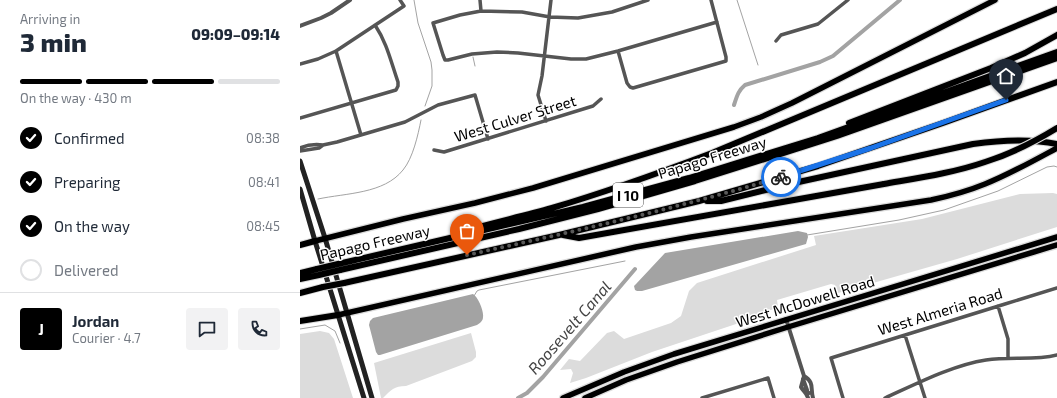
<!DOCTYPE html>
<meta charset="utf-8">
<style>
:root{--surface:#fff;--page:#f2f2f3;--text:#1f2937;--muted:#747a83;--line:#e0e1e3;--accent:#000}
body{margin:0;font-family:"Exo 2",sans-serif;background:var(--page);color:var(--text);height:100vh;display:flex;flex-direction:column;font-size:15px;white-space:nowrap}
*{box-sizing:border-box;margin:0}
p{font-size:13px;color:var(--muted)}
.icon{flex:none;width:22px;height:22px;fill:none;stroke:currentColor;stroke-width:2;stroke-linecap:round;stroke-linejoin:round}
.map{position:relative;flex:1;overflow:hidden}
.drawer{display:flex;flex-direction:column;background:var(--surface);width:300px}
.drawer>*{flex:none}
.pin{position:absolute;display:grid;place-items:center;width:34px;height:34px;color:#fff;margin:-41px -17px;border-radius:50% 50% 50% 0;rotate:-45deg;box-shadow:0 0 4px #0007}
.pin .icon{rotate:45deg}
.courier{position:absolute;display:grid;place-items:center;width:40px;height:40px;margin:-20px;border:3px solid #1a73e8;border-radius:50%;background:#fff;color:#222;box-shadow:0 1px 5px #0007}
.summary em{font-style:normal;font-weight:800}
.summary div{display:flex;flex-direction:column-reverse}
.summary{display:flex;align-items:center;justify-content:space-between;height:68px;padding:0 20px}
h1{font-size:26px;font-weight:800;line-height:30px}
.bar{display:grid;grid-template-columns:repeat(4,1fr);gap:6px 4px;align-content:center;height:48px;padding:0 20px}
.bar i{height:5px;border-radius:3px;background:var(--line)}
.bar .current{background:var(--accent)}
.bar p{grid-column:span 4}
.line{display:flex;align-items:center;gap:10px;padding:0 20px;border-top:1px solid var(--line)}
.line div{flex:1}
.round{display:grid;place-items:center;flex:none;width:42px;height:42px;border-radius:4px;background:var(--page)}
ol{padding:0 20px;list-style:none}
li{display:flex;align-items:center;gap:12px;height:44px}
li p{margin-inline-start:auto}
li .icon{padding:4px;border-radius:50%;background:var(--accent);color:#fff;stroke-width:4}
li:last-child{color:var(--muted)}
li i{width:22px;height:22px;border:2px solid var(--line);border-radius:50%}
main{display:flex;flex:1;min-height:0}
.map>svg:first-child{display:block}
.green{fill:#dcdcdc}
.water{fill:#a3a3a3}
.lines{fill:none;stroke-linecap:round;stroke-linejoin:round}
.stream{stroke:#a3a3a3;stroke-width:1}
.canal{stroke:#a3a3a3;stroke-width:4}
.primary-casing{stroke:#dbdbdb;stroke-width:8}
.motorway-casing{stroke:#dbdbdb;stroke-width:8}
.minor{stroke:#555;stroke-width:3.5}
.tertiary{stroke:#555;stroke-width:4}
.secondary{stroke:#222;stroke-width:5}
.primary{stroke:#000;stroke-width:5.5}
.motorway{stroke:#000;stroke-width:6}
.motorway-bridge-casing{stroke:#dbdbdb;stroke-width:8;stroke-linecap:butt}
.motorway-bridge{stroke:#000;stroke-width:6}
.done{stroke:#595959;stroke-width:4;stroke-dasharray:0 7.2}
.route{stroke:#1a73e8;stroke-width:5}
.labels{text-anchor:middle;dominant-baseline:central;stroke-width:3;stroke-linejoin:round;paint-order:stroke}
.shield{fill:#fff;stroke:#4c4c4c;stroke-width:1}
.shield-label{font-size:14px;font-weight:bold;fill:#000}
.street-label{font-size:15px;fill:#000;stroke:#fff}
.water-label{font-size:16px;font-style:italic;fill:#444;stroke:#fff}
</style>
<main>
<section class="drawer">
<div class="summary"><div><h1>3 min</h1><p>Arriving in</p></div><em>09:09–09:14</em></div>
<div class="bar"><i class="current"></i><i class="current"></i><i class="current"></i><i></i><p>On the way · 430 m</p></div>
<ol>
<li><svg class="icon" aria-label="check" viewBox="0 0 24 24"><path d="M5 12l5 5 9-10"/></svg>Confirmed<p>08:38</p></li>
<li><svg class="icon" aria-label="check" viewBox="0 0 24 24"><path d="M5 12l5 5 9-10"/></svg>Preparing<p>08:41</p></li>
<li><svg class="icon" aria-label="check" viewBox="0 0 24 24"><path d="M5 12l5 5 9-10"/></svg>On the way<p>08:45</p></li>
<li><i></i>Delivered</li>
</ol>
<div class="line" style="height:72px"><b class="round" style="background:var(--accent);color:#fff">J</b><div><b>Jordan</b><p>Courier · 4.7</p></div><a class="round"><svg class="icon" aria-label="chat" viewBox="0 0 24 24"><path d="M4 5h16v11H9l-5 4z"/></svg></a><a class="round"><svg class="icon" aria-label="phone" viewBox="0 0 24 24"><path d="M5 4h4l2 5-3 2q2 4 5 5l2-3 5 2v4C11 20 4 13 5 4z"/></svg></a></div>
</section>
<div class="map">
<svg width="757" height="398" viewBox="0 0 757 398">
<rect width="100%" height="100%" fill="#fff"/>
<path class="green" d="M 753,193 L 757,194 L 757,227 L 657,259 L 538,293 L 535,285 L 531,284 L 477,300 L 478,308 L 467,311 L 436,324 L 352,352 L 286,378 L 270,383 L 273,373 L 271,369 L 260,370 L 269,359 L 280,361 L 307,333 L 314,331 L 324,339 L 371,323 L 381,316 L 389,291 L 397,283 L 516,245 L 514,236 L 622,219 L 720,194 Z
M 20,331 L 29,333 L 34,339 L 53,398 L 0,398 L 0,334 Z
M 171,333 L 176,352 L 176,357 L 172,361 L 106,386 C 94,386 91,390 83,398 L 81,398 L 74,363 Z"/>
<path class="water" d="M 498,231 L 507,233 L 508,237 L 506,244 L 342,291 L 337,291 L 335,290 L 334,286 L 336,284 L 365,253 Z
M 173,294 C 178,297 184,311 183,317 C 183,321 180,323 177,325 L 80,355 L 78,355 L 76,352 L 69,325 L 70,321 L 73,318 Z"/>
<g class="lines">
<path class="stream" d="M 114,0 L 118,23 L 131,62 L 132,70 L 132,86 L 125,106
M 437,0 L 458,65
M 173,57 L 175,66
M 18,199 C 46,193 84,194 103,170 C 113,158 118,135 121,120
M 507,235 L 599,220 L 644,210 L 698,191 L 747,167 L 754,166 L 757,167
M 174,296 L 177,291 L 179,290 L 325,261
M 0,329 L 25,325 L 35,331 L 40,343"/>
<path class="canal" d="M 434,105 C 437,96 438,91 445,85 L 520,62 L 533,56 L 600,0
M 218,398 L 227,393 L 243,377 L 335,269"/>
<defs>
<path id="primary" d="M 15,241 L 103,219 L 175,203 L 233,188 L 434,127 L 461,117 L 492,103 L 695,0
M 38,315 L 336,247 L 391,237 L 631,200 C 650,196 668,191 685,184 C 710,174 733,161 757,148
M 263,398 L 324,372 L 374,354 L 757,237
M 285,398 L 326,380 L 377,362 L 488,327 L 757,245"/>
<path id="motorway" d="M 549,123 L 691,68 L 725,53 L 757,35
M 407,201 L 421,201 L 494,183 L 673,144 C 701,140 729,138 757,144
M 166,232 L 175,228 C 201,221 227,215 252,208 C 306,192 359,173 412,153 L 757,9
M 263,235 L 279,238 L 584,184
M 0,245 L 15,241
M 38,264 L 150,238 L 283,207 L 389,178 L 518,138 L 757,52
M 40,270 L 219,229 L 298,209 L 395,181 L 537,136 L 757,58
M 0,273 L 17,269
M 0,279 L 19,275
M 44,283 L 259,235 L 399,201 L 518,166 L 643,123 L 757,82
M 0,293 L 23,287
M 0,321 L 38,315"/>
</defs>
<use href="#primary" class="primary-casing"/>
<use href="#motorway" class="motorway-casing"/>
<path class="minor" d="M 180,0 L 181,11
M 348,0 L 312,12 L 278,18 L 250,17 L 222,12 L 181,11 L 160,15 L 133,23 L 143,55 L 145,60 L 148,60 L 172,54 L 197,52 L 218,53 L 271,59 L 286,59 L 318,51 L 417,22
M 476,41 L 481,35 L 518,24 L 548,0
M 36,51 L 61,135
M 318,51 L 327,83 L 330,87 L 333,88 L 426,61 L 426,57 L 411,0
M 0,64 L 18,59 L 36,51 L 104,6 L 100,0
M 0,118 L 96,90 L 98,86 L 98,82 C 91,62 87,43 75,25
M 246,121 L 238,95 L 242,76 L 251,0
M 0,148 C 7,145 16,144 23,145
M 134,150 L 144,152 L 293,106 L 301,99
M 0,151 L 19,148 L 23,145 L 37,142 L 105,122 L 138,105 L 175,95 L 188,139
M 698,306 L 708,339 L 708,358
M 605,335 L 625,398
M 402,398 L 468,378 L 474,398
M 543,398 L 531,358 L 705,304 L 757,288
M 585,398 C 616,384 653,365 686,360 C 710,356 734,361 757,355"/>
<path class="tertiary" d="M 0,26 L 21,18 L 31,13 L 50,0
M 486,319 L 504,376 L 501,387 C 503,391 507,393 508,398
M 504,376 C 515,383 510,388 513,398
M 503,379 L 507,390 L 507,394 L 509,393"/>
<path class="secondary" d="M 0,161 L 25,238 L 72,398
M 0,189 L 15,241 L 64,398"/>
<use href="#primary" class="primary"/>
<use href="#motorway" class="motorway"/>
<defs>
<path id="motorway-bridge" d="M 584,184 C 618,178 653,173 685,162 C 711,154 734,142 757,128
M 17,269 L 38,264
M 19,275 L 40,270
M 23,287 L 44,283"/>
</defs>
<use href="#motorway-bridge" class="motorway-bridge-casing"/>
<use href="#motorway-bridge" class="motorway-bridge"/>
</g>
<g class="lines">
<path class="done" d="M 167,255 C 272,232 378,208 481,177"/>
<path class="route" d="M 481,177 L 571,148 L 706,100"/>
</g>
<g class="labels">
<rect class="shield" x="313" y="183" width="30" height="24" rx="3"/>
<g class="shield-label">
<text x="328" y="195">I 10</text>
</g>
<g class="street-label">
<text transform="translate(215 118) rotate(-17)">West Culver Street</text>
<text transform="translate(412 157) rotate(-17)">Papago Freeway</text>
<text transform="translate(75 242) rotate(-13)">Papago Freeway</text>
<text transform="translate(505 301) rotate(-17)">West McDowell Road</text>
<text transform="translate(640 311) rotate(-17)">West Almeria Road</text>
</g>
<g class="water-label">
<text transform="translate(269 327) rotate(-49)">Roosevelt Canal</text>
</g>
</g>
</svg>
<div class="pin" style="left:167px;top:255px;background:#ea580c"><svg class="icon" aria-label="bag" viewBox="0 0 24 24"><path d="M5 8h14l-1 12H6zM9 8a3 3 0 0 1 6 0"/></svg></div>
<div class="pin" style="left:706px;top:100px;background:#1f2937"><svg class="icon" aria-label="home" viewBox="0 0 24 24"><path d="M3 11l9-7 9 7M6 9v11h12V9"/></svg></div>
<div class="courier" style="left:481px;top:177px"><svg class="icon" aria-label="bike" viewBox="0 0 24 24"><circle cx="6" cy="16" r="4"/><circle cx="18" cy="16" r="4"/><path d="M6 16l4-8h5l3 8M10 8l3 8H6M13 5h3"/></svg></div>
</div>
</main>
